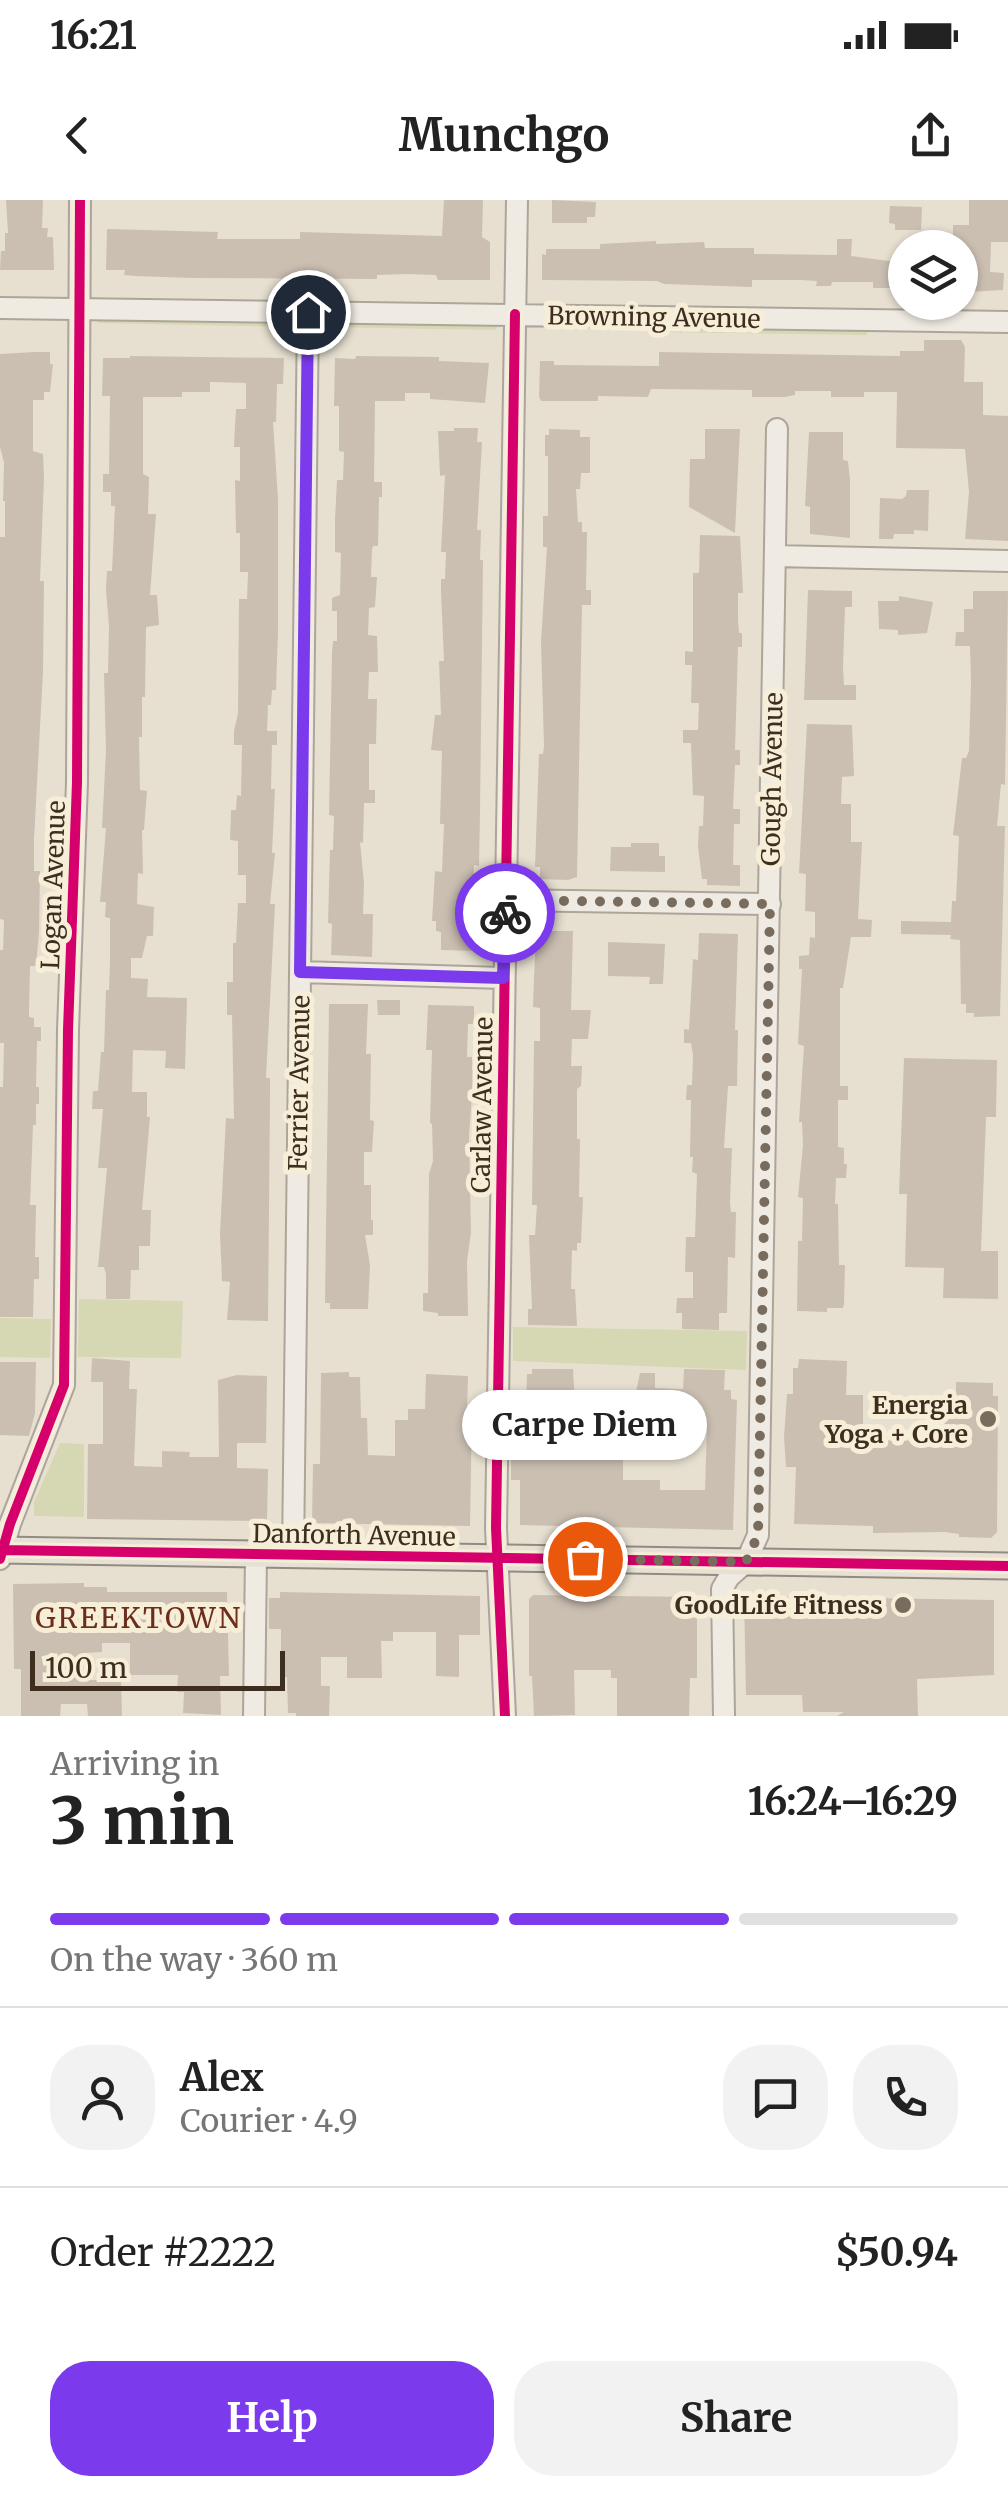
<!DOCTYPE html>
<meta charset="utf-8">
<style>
:root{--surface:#fff;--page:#f2f2f2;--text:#222;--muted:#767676;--line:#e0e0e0;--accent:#7c3aed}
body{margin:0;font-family:Merriweather,serif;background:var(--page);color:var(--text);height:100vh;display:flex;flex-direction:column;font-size:38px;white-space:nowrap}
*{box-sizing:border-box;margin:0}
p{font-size:32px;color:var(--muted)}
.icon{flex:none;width:55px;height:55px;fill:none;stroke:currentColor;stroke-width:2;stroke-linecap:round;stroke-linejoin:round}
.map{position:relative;height:1516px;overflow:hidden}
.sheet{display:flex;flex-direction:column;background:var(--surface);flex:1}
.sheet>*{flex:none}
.controls{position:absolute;left:888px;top:30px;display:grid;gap:20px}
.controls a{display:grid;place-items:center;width:90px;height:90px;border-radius:50%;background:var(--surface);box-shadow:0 2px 8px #0004;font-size:50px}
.scale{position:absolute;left:30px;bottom:25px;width:255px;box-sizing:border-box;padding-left:10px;border:5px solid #3d2e20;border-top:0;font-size:28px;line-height:35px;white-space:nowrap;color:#3d2e20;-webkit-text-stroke:8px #f7eed8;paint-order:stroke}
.pin{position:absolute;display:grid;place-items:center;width:85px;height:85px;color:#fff;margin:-42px;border:5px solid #fff;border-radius:50%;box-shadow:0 2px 10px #0007}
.courier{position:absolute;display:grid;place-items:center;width:100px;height:100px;margin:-50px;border:8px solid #7c3aed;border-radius:50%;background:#fff;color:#222;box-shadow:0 2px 12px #0007}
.bubble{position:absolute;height:70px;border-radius:35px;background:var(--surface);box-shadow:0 2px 8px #0004;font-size:32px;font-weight:700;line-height:70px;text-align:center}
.headline em{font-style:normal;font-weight:700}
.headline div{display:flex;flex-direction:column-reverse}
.headline{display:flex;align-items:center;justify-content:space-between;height:170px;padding:0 50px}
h1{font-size:65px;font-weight:700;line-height:75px}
.bar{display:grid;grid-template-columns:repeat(4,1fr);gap:15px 10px;align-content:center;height:120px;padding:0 50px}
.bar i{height:12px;border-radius:8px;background:var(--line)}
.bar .on{background:var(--accent)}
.bar p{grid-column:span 4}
.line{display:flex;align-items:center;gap:25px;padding:0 50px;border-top:2px solid var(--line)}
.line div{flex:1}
.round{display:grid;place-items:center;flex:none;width:105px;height:105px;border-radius:40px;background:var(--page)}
.cta{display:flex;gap:20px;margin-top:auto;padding:20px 50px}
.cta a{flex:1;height:115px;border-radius:40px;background:var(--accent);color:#fff;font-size:40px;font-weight:700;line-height:115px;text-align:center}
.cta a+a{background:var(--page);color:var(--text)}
.status{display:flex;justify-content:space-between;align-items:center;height:70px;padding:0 50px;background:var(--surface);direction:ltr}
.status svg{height:28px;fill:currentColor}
header{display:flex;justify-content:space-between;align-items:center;height:130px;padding:0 50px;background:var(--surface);font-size:45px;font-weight:700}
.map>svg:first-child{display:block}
.green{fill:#d6d7b3}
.building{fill:#cbbfb2;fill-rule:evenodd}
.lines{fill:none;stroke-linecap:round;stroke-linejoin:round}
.minor-casing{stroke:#ada599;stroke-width:24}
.major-casing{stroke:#928b80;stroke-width:29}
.minor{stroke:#efebe3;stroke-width:20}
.major{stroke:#e6e1d4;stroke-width:25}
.cycleway-casing{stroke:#f7eed8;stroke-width:16}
.cycleway{stroke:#d6006c;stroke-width:10}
.done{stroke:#786c5e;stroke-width:10;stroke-dasharray:0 18}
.route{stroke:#7c3aed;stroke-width:12}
.poi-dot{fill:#786c5e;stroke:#f7eed8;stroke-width:4}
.labels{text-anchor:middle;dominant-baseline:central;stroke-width:10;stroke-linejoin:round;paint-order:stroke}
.street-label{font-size:25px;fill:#3d2e20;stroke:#f7eed8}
.poi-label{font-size:25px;font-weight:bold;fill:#3d2e20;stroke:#f7eed8;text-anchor:end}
.neighbourhood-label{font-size:28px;letter-spacing:2.5px;fill:#6b2e1e;stroke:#f7eed8}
</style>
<div class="status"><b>16:21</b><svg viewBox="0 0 49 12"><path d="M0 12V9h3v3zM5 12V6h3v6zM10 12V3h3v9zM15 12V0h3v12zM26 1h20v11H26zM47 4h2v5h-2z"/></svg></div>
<header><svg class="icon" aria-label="back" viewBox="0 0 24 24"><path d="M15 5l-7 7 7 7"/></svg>Munchgo<svg class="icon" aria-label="share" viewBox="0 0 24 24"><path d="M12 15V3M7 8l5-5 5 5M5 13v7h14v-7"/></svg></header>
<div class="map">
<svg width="1008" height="1516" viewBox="0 0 1008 1516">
<rect width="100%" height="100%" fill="#e7e0d1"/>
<path class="green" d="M 96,120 L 286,122 L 294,125 L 288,127 L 98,123 Z
M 328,123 L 494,125 L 497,127 L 495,130 L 325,127 Z
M 660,128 L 867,131 L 867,135 L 660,132 Z
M 79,1099 L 183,1101 L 181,1158 L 78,1157 Z
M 0,1118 L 51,1119 L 50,1158 L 0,1157 Z
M 513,1127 L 747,1131 L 746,1170 L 513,1161 Z
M 60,1243 L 84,1244 L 84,1317 L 34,1316 L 34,1302 Z"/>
<path class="building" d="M 6,0 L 43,0 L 42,28 L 48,28 L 47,37 L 53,37 L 54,70 L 0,70 L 1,51 L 5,51 L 5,33 L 8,33 Z
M 444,0 L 483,0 L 482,37 L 490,42 L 490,80 L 438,80 L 436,75 L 407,74 L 377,75 L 377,79 L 192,78 L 135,76 L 124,75 L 125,70 L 106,70 L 107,29 L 218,32 L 217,39 L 300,39 L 300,32 L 442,36 Z
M 552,0 L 596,2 L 595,17 L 587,17 L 587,23 L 552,23 Z
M 969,0 L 1008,0 L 1008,42 L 991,42 L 990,72 L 1004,73 L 1003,90 L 966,92 L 967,81 L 960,81 L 960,48 L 953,48 L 953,25 L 969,25 Z
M 890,6 L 922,7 L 921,30 L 895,30 L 895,24 L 889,23 Z
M 837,39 L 852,39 L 851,56 L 905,63 L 905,88 L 873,88 L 873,82 L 832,82 L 831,86 L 816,86 L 817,81 L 800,80 L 752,80 L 752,87 L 664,84 L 657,81 L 542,80 L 542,54 L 546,55 L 546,49 L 600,49 L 600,44 L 656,41 L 656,44 L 704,42 L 705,48 L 754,48 L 754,54 L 837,55 Z
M 924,140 L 961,140 L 965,147 L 964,182 L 983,182 L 983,215 L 1008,216 L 1008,341 L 965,339 L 969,292 L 965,249 L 896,248 L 897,192 L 864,192 L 864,197 L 831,197 L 831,191 L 795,191 L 795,195 L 785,197 L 752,197 L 752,190 L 651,189 L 648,197 L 598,196 L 598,201 L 541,201 L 539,197 L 540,161 L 554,161 L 554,165 L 659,166 L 659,152 L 900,156 L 900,151 L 924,151 Z
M 35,152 L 50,152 L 50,164 L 53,164 L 50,192 L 44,192 L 44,200 L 33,200 L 33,251 L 43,254 L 44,279 L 40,381 L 44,381 L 43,472 L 34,639 L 34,671 L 40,671 L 39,732 L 36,766 L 30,766 L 29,812 L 29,817 L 34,818 L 34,827 L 41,827 L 41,841 L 37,841 L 36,887 L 39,887 L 39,904 L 36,904 L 36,925 L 33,925 L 30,1005 L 36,1005 L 35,1057 L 39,1057 L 39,1079 L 34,1079 L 33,1117 L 0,1117 L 0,887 L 3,887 L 4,843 L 0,843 L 0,750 L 3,750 L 4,720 L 0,719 L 0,337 L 5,337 L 5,301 L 3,301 L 4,263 L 0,247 L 0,154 Z
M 130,156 L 284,158 L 283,184 L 277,184 L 276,222 L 273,222 L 278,299 L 278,431 L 276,490 L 272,490 L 271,505 L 268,505 L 267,531 L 277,531 L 277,545 L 272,545 L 271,589 L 275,589 L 272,653 L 275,653 L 270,704 L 275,704 L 266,878 L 270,878 L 270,898 L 268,1121 L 227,1120 L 230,1082 L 222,1081 L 220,1033 L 226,918 L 234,919 L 232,815 L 227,815 L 227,782 L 233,782 L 233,743 L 236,743 L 238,703 L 246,703 L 246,675 L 238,675 L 238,641 L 230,640 L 231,610 L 236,610 L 237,595 L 241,596 L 242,545 L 234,545 L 234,531 L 238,513 L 239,399 L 247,399 L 248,372 L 240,372 L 240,333 L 236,333 L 235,280 L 240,281 L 240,247 L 234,247 L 235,226 L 236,209 L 246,209 L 246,183 L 210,182 L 210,192 L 182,192 L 182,197 L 143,197 L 143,274 L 149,277 L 148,314 L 156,314 L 150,395 L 157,395 L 159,425 L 146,427 L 145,497 L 142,497 L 142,537 L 139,537 L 140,590 L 147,591 L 144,630 L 142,630 L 143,674 L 138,673 L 137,704 L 154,707 L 153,736 L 147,736 L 142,758 L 131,758 L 131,778 L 148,779 L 147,797 L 187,798 L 185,869 L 165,868 L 166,851 L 133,850 L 132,892 L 147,892 L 147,917 L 150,917 L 142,1010 L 151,1010 L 150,1046 L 139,1046 L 139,1070 L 131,1070 L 130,1099 L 106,1099 L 106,1074 L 104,1067 L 98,1067 L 107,968 L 98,968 L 103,909 L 92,909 L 93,891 L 98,891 L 101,852 L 104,852 L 106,790 L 109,790 L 110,762 L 110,718 L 105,717 L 106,702 L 100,702 L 106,628 L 102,628 L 106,551 L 104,473 L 108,473 L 109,426 L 106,390 L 107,371 L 112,371 L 115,306 L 111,306 L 111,292 L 103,292 L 103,274 L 109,274 L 110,196 L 102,196 L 103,158 L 130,158 Z
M 356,156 L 439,157 L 439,161 L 489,163 L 485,203 L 430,199 L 430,193 L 405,193 L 405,201 L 375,201 L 374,282 L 382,282 L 382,297 L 379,297 L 378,346 L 373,346 L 372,350 L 371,377 L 377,377 L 375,407 L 369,408 L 368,435 L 377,436 L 378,472 L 369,472 L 368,499 L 377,499 L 376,544 L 369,544 L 369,590 L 375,590 L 375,603 L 364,603 L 363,643 L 360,642 L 364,683 L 363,714 L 373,714 L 372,757 L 331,755 L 332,724 L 328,723 L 330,650 L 333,650 L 334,616 L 329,615 L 332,453 L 333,441 L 337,441 L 337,411 L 332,411 L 332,398 L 340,395 L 341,353 L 335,352 L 335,320 L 337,280 L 343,280 L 344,252 L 339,251 L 339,206 L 334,206 L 335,158 L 355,159 Z
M 454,228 L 478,228 L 477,242 L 482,242 L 477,330 L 481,330 L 480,360 L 483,360 L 480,612 L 479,666 L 474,665 L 473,697 L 478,697 L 478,751 L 441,750 L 441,732 L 436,731 L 436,721 L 432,721 L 435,671 L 442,672 L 444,624 L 440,624 L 442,551 L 431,550 L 435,515 L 441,515 L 439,461 L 444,461 L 441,392 L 441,379 L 445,379 L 446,352 L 441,352 L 445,275 L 440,276 L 438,231 L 454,231 Z
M 549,229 L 580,230 L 580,237 L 590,237 L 590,273 L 581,273 L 580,289 L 576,289 L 578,322 L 582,322 L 582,332 L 587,332 L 586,390 L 591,390 L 591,405 L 582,405 L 577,677 L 568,680 L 540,679 L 540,667 L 535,667 L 539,554 L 543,554 L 544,546 L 541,442 L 547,347 L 543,347 L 543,316 L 548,316 L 548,256 L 545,256 L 545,235 L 549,235 Z
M 705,229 L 740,229 L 735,333 L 689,307 L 690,259 L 705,259 Z
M 809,232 L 843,232 L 843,260 L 848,261 L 850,280 L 850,338 L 810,334 L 810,307 L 805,306 Z
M 907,290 L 929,290 L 928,331 L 914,330 L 914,334 L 894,334 L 893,339 L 879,339 L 880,298 L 902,299 L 906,296 Z
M 700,335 L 740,336 L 743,393 L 738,393 L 738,420 L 739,433 L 742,433 L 742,447 L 738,447 L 735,550 L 740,550 L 740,565 L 735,565 L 733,609 L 740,609 L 740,624 L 734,624 L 733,665 L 740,665 L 740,686 L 707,685 L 707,679 L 702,679 L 698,647 L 699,626 L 703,626 L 704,596 L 693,595 L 691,543 L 683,543 L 683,530 L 698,530 L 699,503 L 691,503 L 692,465 L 685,465 L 685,451 L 693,452 L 693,373 L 699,373 Z
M 808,390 L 852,391 L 852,407 L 845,407 L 843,467 L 844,485 L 856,485 L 856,500 L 804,500 Z
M 973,391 L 1008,391 L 1005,585 L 1001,584 L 997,626 L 1005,626 L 1000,816 L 974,817 L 974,813 L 966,813 L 966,804 L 961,804 L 960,740 L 950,739 L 951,735 L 901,734 L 901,721 L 951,722 L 952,701 L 956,701 L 959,636 L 953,635 L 962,558 L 966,558 L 969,551 L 971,483 L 970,446 L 955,446 L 956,432 L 964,432 L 964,409 L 973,409 Z
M 899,396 L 933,402 L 927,433 L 898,435 L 898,430 L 879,429 L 878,401 L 899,401 Z
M 807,524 L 852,525 L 854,576 L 842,577 L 841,604 L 851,604 L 851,642 L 862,642 L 858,719 L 872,720 L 871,737 L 851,737 L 843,788 L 840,788 L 840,886 L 848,886 L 848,900 L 838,900 L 838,947 L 844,948 L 844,964 L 847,964 L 846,978 L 836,978 L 835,1004 L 838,1004 L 839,1065 L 845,1065 L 844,1104 L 843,1108 L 827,1108 L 827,1112 L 797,1111 L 798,1041 L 802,1041 L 803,998 L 798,997 L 803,945 L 802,922 L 799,922 L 804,846 L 798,844 L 802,769 L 799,769 L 799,756 L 809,755 L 810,737 L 815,738 L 815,712 L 805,711 L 806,674 L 799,673 Z
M 631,643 L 659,643 L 659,656 L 665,656 L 665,672 L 610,671 L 611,647 L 631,647 Z
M 541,731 L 573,731 L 571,810 L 591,810 L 588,839 L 572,839 L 571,866 L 582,866 L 581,886 L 577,889 L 577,939 L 580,939 L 579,997 L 583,997 L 581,1043 L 577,1043 L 577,1051 L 572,1050 L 571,1089 L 575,1089 L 577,1126 L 528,1125 L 528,1109 L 532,1109 L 529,1035 L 535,1035 L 537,1005 L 532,1005 L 534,841 L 540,841 L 540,808 L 533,807 L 534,777 L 536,737 L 541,737 Z
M 699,733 L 738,734 L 735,830 L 738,830 L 737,886 L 728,886 L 724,948 L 732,948 L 730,1003 L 731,1012 L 736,1012 L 735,1058 L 728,1057 L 727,1113 L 719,1113 L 719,1130 L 682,1129 L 682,1113 L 676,1113 L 677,1098 L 693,1098 L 693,1072 L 685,1072 L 686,1037 L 695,1037 L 697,974 L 692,972 L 693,957 L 690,957 L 691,900 L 686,900 L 687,885 L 692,885 L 693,855 L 691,843 L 684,843 L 684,829 L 689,830 L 693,759 L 698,760 Z
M 608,742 L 665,744 L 663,784 L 649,784 L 650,777 L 608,776 Z
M 377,800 L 400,800 L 400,815 L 378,815 Z
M 329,804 L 368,804 L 366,854 L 371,854 L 370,920 L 374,921 L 372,952 L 364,952 L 364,985 L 371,985 L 371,1020 L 373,1020 L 373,1035 L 365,1035 L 370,1065 L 368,1109 L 330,1109 L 330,1103 L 325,1103 Z
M 428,805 L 474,806 L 474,824 L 468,824 L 467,857 L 472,857 L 473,883 L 469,935 L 471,1033 L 467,1061 L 468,1116 L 438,1116 L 438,1113 L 423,1111 L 423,1093 L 428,1093 L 429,974 L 433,961 L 432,924 L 430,923 L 432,850 L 426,850 Z
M 904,858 L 997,860 L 996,917 L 986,917 L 981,1051 L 998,1051 L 998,1099 L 943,1098 L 944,1068 L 905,1067 L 907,994 L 899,994 Z
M 92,1158 L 130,1161 L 129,1189 L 137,1189 L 134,1266 L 162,1267 L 162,1251 L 190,1252 L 189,1257 L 219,1257 L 218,1180 L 237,1175 L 267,1176 L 266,1243 L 237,1243 L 237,1268 L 268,1269 L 267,1321 L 87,1319 L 88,1244 L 103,1244 L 103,1182 L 91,1182 Z
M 799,1159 L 847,1161 L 846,1195 L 863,1195 L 863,1240 L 944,1241 L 945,1194 L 956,1194 L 956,1182 L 993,1183 L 993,1196 L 998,1196 L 997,1332 L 991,1338 L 959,1337 L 959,1334 L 945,1332 L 873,1333 L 873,1326 L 794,1324 L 796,1267 L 786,1267 L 784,1237 L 787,1194 L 793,1194 L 793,1168 L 798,1168 Z
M 0,1162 L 36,1162 L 35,1213 L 29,1236 L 0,1235 Z
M 532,1169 L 573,1169 L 575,1204 L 568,1204 L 568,1236 L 594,1237 L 594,1192 L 636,1192 L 640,1173 L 655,1173 L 655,1188 L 683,1189 L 684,1169 L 725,1170 L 724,1190 L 731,1190 L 731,1199 L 737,1200 L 733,1330 L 520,1325 L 520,1280 L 511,1280 L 511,1237 L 525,1237 L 527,1174 L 532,1174 ZM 623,1225 L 707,1226 L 705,1290 L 660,1290 L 660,1280 L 623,1280 Z
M 349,1172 L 349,1177 L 360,1177 L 361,1218 L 367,1218 L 368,1255 L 395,1256 L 395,1220 L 408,1220 L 408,1209 L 425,1209 L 426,1174 L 468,1176 L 467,1211 L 472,1211 L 470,1326 L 312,1323 L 313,1264 L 320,1264 L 321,1173 Z
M 84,1383 L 84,1387 L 107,1387 L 107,1392 L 227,1392 L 229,1476 L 220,1476 L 221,1515 L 183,1513 L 184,1492 L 177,1492 L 178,1475 L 130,1475 L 130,1443 L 102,1443 L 102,1452 L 84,1453 L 84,1480 L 121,1480 L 122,1516 L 88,1516 L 87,1504 L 61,1504 L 60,1516 L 21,1516 L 21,1469 L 14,1469 L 13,1384 Z
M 280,1392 L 480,1396 L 480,1435 L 459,1435 L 459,1477 L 436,1476 L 436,1432 L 393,1432 L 393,1441 L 381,1441 L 382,1478 L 347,1478 L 347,1457 L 321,1457 L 321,1486 L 330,1486 L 329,1516 L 296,1516 L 296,1513 L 288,1513 L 287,1477 L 281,1477 L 281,1429 L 269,1429 L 269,1398 L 280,1398 Z
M 533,1395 L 697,1397 L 697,1478 L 690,1478 L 689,1516 L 617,1516 L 617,1478 L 611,1478 L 611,1470 L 574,1470 L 575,1515 L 534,1516 L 532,1476 L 529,1476 L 529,1399 Z
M 744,1396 L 994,1400 L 994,1475 L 917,1479 L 918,1516 L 837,1516 L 844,1512 L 803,1512 L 802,1495 L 746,1495 Z"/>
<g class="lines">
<defs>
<path id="minor" d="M 0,108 L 1008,122
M 775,356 L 1008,361
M 505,700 L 770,704
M 300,772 L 503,778
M 293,1354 L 308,112
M 0,1359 L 10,1324 L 64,1185 L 68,830 L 77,582 L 80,0
M 254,1516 L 256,1354
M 505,1516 L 496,1328 L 517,0
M 724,1516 L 722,1389 L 729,1377 L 746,1362 L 758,1335 L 777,229"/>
<path id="major" d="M 0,1350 L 1008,1366"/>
</defs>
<use href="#minor" class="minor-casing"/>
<use href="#major" class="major-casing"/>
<use href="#minor" class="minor"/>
<use href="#major" class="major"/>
<defs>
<path id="cycleway" d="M 0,1350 L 1008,1366
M 0,1359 L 10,1324 L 64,1185 L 68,830 L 77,582 L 80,0
M 505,1516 L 496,1328 L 515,114"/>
</defs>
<use href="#cycleway" class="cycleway-casing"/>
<use href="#cycleway" class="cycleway"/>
</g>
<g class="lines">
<path class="done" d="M 505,713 L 505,700 L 770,704 L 758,1335 L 746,1362 L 585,1359"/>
<path class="route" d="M 308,112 L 300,772 L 503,778 L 505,713"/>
</g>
<g class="poi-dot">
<circle cx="988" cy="1219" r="10"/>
<circle cx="903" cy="1405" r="10"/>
</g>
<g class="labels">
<g class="street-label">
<text transform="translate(654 117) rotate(1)">Browning Avenue</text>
<text transform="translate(772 579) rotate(-89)">Gough Avenue</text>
<text transform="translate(53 685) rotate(-88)">Logan Avenue</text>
<text transform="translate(299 883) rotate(-89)">Ferrier Avenue</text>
<text transform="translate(482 905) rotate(-89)">Carlaw Avenue</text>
<text transform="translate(354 1335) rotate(1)">Danforth Avenue</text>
</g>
<g class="poi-label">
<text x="968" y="1205">Energia<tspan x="968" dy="29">Yoga + Core</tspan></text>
<text x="883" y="1405">GoodLife Fitness</text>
</g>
<g class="neighbourhood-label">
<text x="139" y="1418">GREEKTOWN</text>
</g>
</g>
</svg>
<div class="controls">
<a><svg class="icon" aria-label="layers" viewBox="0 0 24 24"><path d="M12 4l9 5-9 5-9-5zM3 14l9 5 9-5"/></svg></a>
</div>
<div class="scale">100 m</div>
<div class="pin" style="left:585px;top:1359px;background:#ea580c"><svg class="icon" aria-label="bag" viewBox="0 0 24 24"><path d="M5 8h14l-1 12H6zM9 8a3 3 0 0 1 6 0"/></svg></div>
<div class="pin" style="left:308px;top:112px;background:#1f2937"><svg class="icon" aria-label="home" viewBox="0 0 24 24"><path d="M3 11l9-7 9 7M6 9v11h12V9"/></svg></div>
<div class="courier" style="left:505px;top:713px"><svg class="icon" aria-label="bike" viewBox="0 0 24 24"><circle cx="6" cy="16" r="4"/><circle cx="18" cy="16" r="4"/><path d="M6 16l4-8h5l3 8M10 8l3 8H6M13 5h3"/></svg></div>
<div class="bubble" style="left:462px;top:1190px;width:245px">Carpe Diem</div>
</div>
<section class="sheet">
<div class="headline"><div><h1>3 min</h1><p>Arriving in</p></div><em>16:24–16:29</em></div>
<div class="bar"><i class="on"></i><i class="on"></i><i class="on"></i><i></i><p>On the way · 360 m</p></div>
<div class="line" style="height:180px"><a class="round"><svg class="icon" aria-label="person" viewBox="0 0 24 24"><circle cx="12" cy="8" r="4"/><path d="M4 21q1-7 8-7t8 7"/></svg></a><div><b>Alex</b><p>Courier · 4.9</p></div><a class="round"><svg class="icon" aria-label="chat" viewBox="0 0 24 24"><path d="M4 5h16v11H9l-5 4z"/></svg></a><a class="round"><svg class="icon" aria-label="phone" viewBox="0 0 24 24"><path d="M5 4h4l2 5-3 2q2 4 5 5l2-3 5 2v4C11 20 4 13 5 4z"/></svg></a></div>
<div class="line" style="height:130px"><div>Order #2222</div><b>$50.94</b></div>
<div class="cta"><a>Help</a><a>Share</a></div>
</section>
